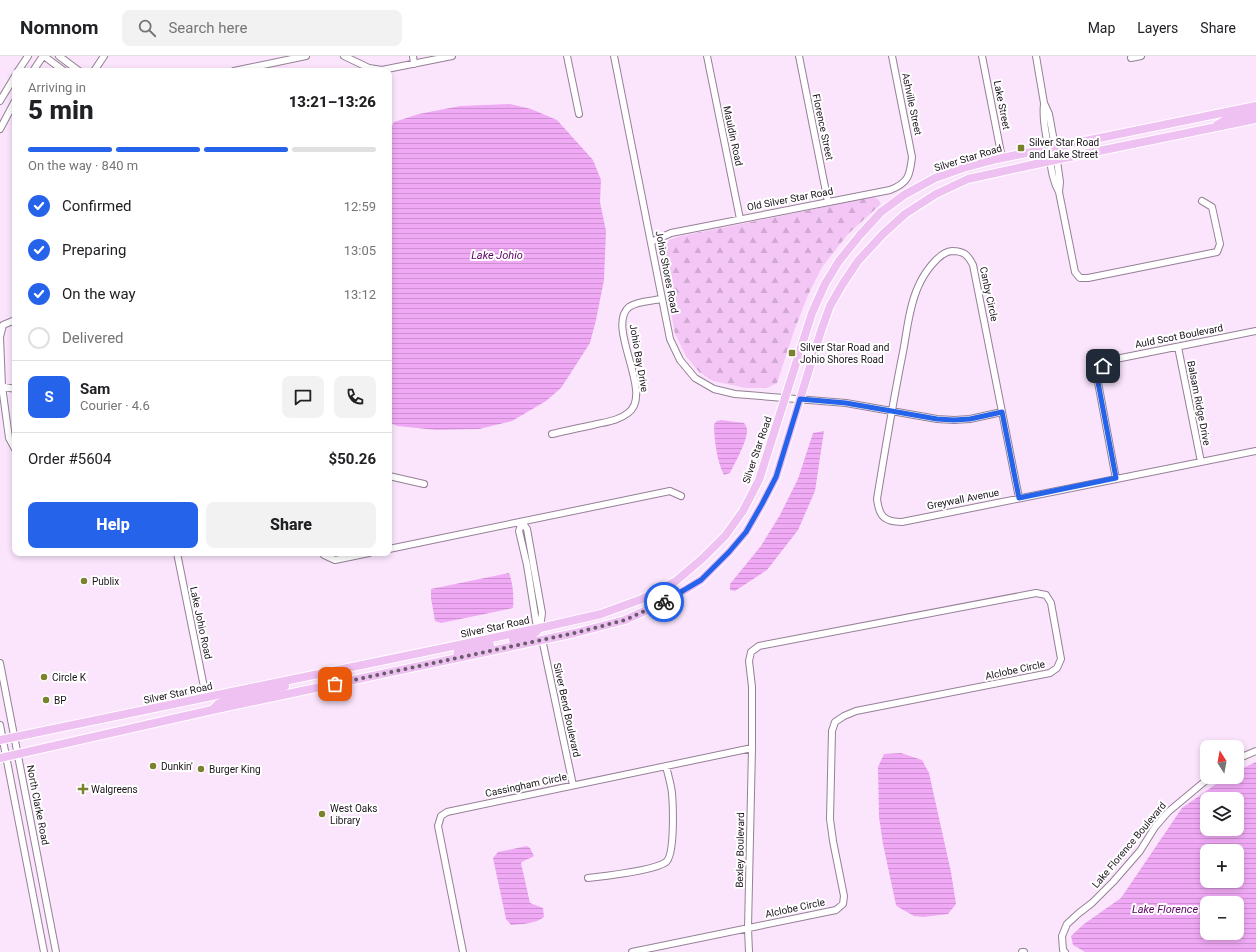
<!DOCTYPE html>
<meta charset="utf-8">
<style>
:root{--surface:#fff;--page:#f2f2f2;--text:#202124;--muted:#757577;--line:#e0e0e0;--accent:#2563eb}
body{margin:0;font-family:Roboto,sans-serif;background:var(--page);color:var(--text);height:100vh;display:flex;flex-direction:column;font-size:15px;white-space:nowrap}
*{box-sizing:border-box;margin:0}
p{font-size:13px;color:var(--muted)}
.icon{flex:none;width:22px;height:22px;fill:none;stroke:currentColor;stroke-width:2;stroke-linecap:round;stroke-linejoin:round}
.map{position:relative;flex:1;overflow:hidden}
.panel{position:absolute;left:12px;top:12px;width:380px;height:488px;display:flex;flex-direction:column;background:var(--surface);border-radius:8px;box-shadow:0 2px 6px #0003}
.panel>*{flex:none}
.needle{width:26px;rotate:349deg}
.buttons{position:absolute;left:1200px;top:684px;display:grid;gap:8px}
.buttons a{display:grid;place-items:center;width:44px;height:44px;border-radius:8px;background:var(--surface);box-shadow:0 2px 6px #0003;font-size:20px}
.pin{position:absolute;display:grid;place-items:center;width:34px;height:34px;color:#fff;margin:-17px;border-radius:8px;box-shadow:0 2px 6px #0006}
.courier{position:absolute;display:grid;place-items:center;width:40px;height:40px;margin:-20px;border:3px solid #2563eb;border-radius:50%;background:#fff;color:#222;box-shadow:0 1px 5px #0007}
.head em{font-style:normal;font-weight:800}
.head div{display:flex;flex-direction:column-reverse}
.head{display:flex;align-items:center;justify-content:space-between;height:68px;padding:0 16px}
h1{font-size:26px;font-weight:800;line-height:30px}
.bar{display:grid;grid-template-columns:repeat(4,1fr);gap:6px 4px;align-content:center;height:48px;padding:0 16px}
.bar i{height:5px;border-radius:3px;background:var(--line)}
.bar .active{background:var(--accent)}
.bar p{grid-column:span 4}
.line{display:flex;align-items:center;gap:10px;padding:0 16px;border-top:1px solid var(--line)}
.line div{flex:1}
.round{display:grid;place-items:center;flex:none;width:42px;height:42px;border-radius:8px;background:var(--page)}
ol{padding:0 16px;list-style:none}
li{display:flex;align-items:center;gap:12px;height:44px}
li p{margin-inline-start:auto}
li .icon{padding:4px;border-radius:50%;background:var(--accent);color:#fff;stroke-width:4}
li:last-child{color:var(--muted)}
li i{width:22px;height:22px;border:2px solid var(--line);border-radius:50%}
.button{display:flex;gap:8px;margin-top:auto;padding:8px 16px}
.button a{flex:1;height:46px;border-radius:8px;background:var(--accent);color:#fff;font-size:16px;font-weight:800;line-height:46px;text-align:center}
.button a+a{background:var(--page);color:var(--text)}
header{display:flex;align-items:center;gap:24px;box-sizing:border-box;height:56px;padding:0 20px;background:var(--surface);border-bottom:1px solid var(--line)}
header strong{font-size:19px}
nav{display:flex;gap:22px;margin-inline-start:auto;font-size:14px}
.search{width:280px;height:36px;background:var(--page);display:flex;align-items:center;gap:10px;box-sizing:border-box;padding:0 14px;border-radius:8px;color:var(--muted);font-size:15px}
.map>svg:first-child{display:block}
.forest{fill:url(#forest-firs)}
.water{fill:url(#water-rules);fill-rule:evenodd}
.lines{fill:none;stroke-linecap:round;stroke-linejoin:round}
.minor-casing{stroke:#958096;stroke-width:8}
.major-casing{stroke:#fff;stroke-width:10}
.minor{stroke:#fff;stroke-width:6}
.major{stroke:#efc0f2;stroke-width:8}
.done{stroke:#695c6b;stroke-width:4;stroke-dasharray:0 7.2}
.route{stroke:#2563eb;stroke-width:5}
.poi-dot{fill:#7b822e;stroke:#fff;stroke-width:1.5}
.labels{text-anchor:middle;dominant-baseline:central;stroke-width:4;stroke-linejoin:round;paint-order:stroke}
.street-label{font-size:10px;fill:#1b131c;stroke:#fff}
.poi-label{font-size:10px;fill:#1b131c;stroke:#fff;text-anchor:start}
.water-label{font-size:11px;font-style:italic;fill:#5d0265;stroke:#fff}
</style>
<header>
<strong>Nomnom</strong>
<div class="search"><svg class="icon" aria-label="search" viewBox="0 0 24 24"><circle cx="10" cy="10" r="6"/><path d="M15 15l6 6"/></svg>Search here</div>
<nav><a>Map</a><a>Layers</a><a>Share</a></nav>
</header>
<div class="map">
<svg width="1256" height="896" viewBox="0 0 1256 896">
<defs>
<pattern id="forest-firs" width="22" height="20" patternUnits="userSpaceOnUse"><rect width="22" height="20" fill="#f3c6f6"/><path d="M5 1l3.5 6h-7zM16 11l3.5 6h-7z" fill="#d0a9d2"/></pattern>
<pattern id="water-rules" width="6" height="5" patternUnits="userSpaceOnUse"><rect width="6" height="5" fill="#f0a9f5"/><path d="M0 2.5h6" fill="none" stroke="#cd91d1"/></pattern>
</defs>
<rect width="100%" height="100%" fill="#fbe5fd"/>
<path class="forest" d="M 871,140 L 878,143 L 881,148 L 848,178 L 822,211 L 808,239 L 794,275 L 777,327 L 767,332 L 746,332 L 713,325 L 699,316 L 686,300 L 675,278 L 661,204 L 669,184 L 681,180 L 815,153 Z"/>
<path class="water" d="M 510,48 L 531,53 L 557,64 L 593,104 L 601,124 L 600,146 L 606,175 L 604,224 L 596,264 L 590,287 L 561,332 L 546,345 L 512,365 L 479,373 L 436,374 L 398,370 L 389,367 L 389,74 L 394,66 L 419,58 L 460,50 Z
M 721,364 L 744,367 C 745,368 747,372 747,373 C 748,384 735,407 730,417 L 724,419 C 717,406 714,383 714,368 L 717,365 Z
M 824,375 L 815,435 L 798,474 L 767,514 L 735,535 L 730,534 L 730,528 L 761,490 L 780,459 L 798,423 L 813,377 Z
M 509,517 C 513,527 514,541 513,552 L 441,567 L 435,565 L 431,542 L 431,533 Z
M 901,697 L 922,704 L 929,717 L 951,816 L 956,848 L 948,858 L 923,861 L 914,860 L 898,851 L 896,849 L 883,788 L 879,761 L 878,711 L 884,698 Z
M 1256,706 L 1256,896 L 1085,896 L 1073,889 L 1071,880 L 1084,868 L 1121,842 L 1182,752 L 1226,721 L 1237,721 L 1237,715 ZM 1207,743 L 1237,743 L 1237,773 L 1207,773 ZM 1207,795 L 1237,795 L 1237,825 L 1207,825 ZM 1207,847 L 1237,847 L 1237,877 L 1207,877 Z
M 527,790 L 530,792 L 534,800 C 530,803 525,803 521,807 L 530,847 L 543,852 L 544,861 C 536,868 521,868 511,869 L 506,863 L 493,802 L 498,796 Z"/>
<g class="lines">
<defs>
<path id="minor" d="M 44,0 L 64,15
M 59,0 L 79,15
M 344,0 L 369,12 L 382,14 L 452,0
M 413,0 L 414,8
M 567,0 L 579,58
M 614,0 L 670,283 L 680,304 L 695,322 L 714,333 L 735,338 L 846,347 L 937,363 L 954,364 L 970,363 L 1002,356
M 707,0 L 740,163
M 799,0 L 828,146
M 982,0 L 1002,102
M 1036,0 L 1044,47 L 1049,58 L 1055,91 L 1060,126 L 1059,136 L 1075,216 L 1080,222 L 1088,222 L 1217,196 L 1220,188 L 1212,151 L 1202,145
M 1131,2 L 1141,0
M 18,15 L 28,0
M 33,15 L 43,0
M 94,15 L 104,0
M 234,15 L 306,0
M 0,45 L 15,20
M 1044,48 C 1042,64 1046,76 1048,91 C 1051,107 1051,122 1059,136
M 0,73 L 15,45
M 651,186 L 671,177 L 890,134 C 908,127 910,120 912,101 L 892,0
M 15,264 L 3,269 L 0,281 L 2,330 L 9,382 L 15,393
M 1178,291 L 1201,406
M 0,330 L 15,333
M 552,378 C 565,375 579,372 593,369 C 605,366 618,365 628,357 C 655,338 605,271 629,251 C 637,245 652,245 661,243
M 389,420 L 424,428
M 1116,423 L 1097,321 L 1103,311 L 1111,304 L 1256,275
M 1019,442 L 973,209 C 968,199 964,195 952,195 C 938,196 923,219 918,231 C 909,251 907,275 903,296 C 893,345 885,394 877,443 C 879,460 884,466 902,466 C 1020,442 1138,419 1256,395
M 522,466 L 527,473 L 542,557 L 540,572
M 522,466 L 519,475 L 527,509 L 537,572
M 389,493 L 670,435 L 681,440
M 177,497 L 206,641
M 324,499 L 335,504 L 369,497
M 542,583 L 573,729
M 0,607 L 56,896
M 0,669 L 44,896
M 1237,703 L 1256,695
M 588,822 C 605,820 654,815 666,806 C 675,799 673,749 672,737 C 671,728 668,719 666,710
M 463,896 L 438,770 L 441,760 L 447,756 L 752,692
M 632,896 L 836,854 L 843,848 L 844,840 L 833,785 L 830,763 L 832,675 L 835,666 L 844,660 L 856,655 L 1050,617 L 1057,612 L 1061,603 L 1051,547 L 1046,539 L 1036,537 L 759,590 L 751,596 L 749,605 L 752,631 L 752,692 L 748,872 L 749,896
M 1022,896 L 1024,896
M 1065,896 L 1063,894 L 1062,880 L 1067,868 L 1079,857 L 1092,847 L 1113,826 L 1140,795 L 1155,771 L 1168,756 L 1210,721"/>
<path id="major" d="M 1217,69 L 1227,63 L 1256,57
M 513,584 C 522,582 535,581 539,572
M 457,601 L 458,595 L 490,589
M 213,653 L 218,648 L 227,644 L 285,630
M 0,684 L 540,572 L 601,558 L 642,543 L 676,525 L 703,502 L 725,480 L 743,455 L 759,424 L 812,257 L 825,228 L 839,205 L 860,179 L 881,156 L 904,139 L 935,122 L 963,112 L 997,103 L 1256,50
M 0,702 L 212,654 L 575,577 L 625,564 L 669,544 L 701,524 L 729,496 L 746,476 L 762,448 L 776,421 L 821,275 L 830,250 L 842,229 L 858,205 L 883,178 L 905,158 L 936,138 L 968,123 L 1050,105 L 1256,63"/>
</defs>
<use href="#minor" class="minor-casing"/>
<use href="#major" class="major-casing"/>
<use href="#minor" class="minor"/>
<use href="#major" class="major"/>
</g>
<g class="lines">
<path class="done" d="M 335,628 L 575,577 L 625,564 L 664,546"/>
<path class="route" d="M 664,546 L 701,524 L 729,496 L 746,476 L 762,448 L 776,421 L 800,343 L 846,347 L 937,363 L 954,364 L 970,363 L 1002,356 L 1019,442 L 1116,422 L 1097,321 L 1103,310"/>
</g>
<g class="poi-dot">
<rect x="1017" y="88" width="8" height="8" rx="2"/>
<rect x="788" y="293" width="8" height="8" rx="2"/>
<circle cx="84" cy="525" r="4"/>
<circle cx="44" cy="621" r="4"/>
<circle cx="46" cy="644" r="4"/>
<circle cx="153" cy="710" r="4"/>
<circle cx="201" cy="713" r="4"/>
<path d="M81 727h4v4h4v4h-4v4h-4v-4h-4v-4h4z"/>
<circle cx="322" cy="758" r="4"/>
</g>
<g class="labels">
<g class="street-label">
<text transform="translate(912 48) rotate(78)">Ashville Street</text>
<text transform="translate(1002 49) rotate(79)">Lake Street</text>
<text transform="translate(823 71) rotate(78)">Florence Street</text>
<text transform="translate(733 80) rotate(78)">Mauldin Road</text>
<text transform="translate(968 102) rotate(-17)">Silver Star Road</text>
<text transform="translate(790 143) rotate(-11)">Old Silver Star Road</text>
<text transform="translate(667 216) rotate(79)">Johio Shores Road</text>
<text transform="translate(989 238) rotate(78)">Canby Circle</text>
<text transform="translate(1179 280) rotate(-11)">Auld Scot Boulevard</text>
<text transform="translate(639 302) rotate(80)">Johio Bay Drive</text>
<text transform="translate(1199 347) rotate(79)">Balsam Ridge Drive</text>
<text transform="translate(757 394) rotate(-71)">Silver Star Road</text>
<text transform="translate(963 443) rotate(-11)">Greywall Avenue</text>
<text transform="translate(201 567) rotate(78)">Lake Johio Road</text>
<text transform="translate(495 571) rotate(-12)">Silver Star Road</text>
<text transform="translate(1015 614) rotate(-12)">Alclobe Circle</text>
<text transform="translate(178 637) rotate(-12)">Silver Star Road</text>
<text transform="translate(567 654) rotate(78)">Silver Bend Boulevard</text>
<text transform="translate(526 729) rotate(-12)">Cassingham Circle</text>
<text transform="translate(38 749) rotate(79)">North Clarke Road</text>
<text transform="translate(1129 789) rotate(-50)">Lake Florence Boulevard</text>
<text transform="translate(740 794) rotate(-89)">Bexley Boulevard</text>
<text transform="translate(795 852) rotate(-12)">Alclobe Circle</text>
</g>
<g class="poi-label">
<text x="1029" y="86">Silver Star Road<tspan x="1029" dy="12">and Lake Street</tspan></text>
<text x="800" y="291">Silver Star Road and<tspan x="800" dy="12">Johio Shores Road</tspan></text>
<text x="92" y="525">Publix</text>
<text x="52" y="621">Circle K</text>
<text x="54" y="644">BP</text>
<text x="161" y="710">Dunkin'</text>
<text x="209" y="713">Burger King</text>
<text x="91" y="733">Walgreens</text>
<text x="330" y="752">West Oaks<tspan x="330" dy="12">Library</tspan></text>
</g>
<g class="water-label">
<text x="497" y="199">Lake Johio</text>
<text x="1165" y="853">Lake Florence</text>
</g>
</g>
</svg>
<div class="buttons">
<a><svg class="needle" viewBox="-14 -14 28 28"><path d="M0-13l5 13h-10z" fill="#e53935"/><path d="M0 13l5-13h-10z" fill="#757577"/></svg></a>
<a><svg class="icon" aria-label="layers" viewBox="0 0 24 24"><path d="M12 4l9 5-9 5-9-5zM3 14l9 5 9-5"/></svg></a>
<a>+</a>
<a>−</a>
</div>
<div class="pin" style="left:335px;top:628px;background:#ea580c"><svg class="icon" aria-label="bag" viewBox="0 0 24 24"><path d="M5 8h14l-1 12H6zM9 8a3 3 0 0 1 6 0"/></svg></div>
<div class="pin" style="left:1103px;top:310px;background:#1f2937"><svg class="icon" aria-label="home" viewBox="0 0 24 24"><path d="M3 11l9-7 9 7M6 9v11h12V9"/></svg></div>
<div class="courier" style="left:664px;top:546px"><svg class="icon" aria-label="bike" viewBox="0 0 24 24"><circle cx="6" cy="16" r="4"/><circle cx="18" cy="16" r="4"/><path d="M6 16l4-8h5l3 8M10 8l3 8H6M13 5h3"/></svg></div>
<section class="panel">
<div class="head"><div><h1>5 min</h1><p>Arriving in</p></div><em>13:21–13:26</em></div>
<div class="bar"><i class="active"></i><i class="active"></i><i class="active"></i><i></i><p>On the way · 840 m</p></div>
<ol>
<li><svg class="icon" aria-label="check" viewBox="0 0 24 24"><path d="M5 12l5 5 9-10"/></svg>Confirmed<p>12:59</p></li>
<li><svg class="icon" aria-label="check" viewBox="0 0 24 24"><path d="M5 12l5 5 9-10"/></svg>Preparing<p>13:05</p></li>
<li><svg class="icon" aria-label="check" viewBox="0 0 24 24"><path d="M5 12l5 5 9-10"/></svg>On the way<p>13:12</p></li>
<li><i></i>Delivered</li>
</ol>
<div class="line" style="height:72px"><b class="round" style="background:var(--accent);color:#fff">S</b><div><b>Sam</b><p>Courier · 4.6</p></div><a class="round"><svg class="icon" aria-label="chat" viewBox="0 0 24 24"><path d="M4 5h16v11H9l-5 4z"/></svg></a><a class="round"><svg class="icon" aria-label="phone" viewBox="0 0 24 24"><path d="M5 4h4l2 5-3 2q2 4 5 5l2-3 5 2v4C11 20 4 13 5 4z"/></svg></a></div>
<div class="line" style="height:52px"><div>Order #5604</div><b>$50.26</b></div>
<div class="button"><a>Help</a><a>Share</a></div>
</section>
</div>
